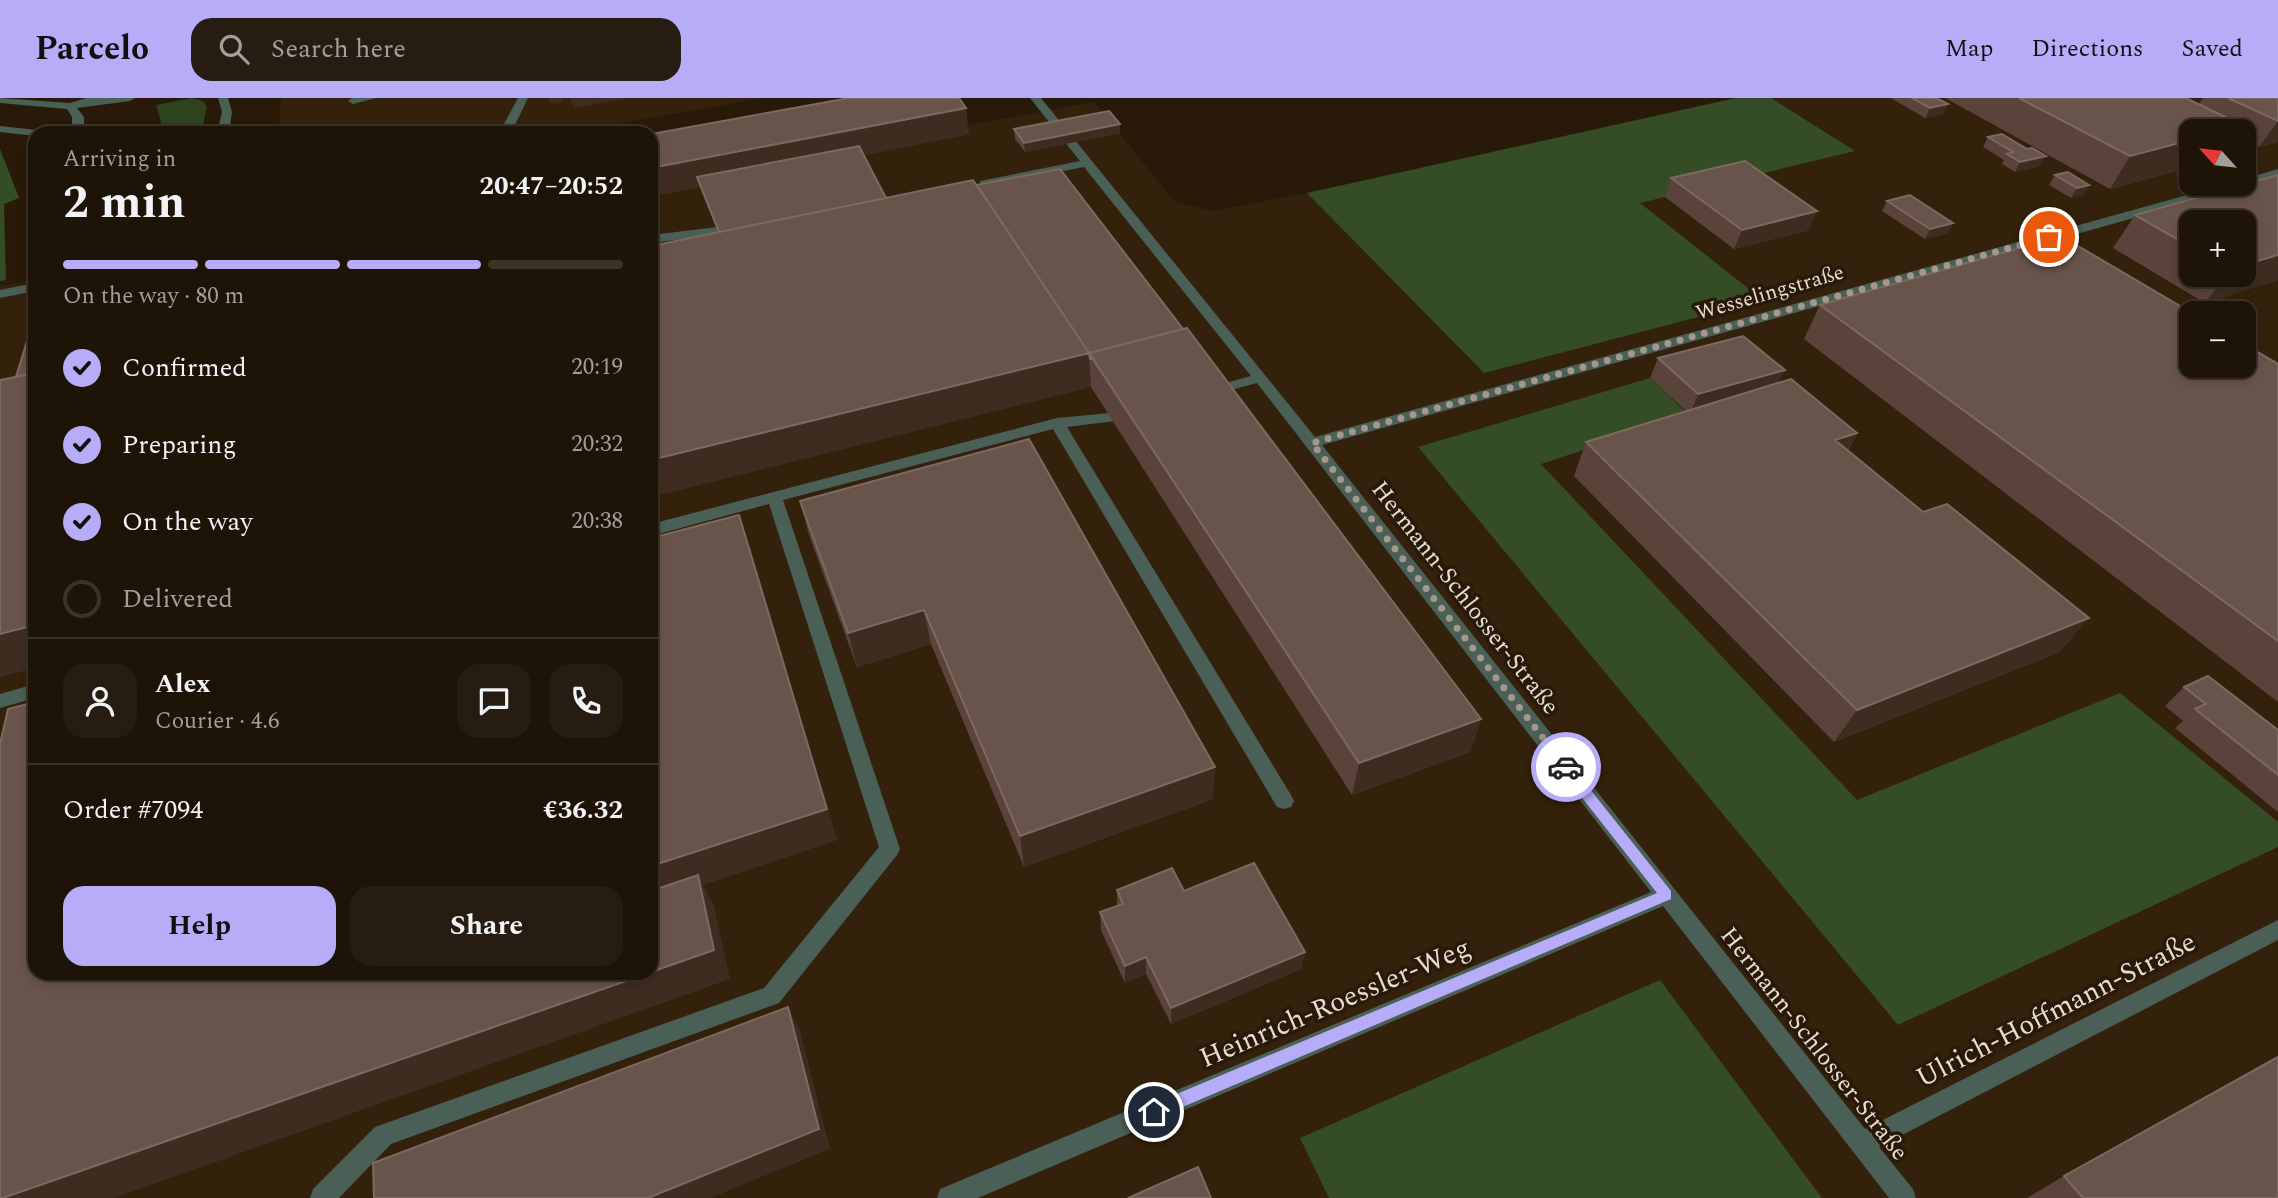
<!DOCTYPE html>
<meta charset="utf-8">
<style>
:root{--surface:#1e1307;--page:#261c11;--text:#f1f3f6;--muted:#a19e9b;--line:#3c3228;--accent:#b6acf8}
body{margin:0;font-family:Spectral,serif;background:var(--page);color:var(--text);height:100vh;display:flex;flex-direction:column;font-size:26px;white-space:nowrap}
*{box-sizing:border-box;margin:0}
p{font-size:23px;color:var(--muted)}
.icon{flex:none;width:38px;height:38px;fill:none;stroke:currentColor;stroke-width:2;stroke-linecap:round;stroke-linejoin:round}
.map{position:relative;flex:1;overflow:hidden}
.sheet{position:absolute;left:28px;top:28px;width:630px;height:854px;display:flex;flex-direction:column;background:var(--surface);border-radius:21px;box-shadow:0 4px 10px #0003,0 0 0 2px var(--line)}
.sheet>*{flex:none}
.needle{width:46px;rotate:297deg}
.tools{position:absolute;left:2179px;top:21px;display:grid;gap:14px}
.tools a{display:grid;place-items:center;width:77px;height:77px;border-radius:14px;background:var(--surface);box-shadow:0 4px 10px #0003,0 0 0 2px var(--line);font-size:35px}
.pin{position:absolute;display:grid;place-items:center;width:60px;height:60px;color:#fff;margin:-30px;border:4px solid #fff;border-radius:50%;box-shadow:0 2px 7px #0007}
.courier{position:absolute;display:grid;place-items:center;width:70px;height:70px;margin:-35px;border:5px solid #b6acf8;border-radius:50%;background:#fff;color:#222;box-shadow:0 2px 9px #0007}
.summary em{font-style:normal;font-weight:700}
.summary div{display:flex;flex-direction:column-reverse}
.summary{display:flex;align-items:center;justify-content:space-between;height:119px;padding:0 35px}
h1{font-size:46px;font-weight:700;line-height:52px}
.bar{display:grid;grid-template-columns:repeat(4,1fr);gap:10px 7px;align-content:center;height:84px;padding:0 35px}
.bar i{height:9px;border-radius:5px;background:var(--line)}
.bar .active{background:var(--accent)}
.bar p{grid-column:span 4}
.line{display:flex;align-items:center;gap:18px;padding:0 35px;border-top:2px solid var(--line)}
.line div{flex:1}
.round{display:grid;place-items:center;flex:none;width:74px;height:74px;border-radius:21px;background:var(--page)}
ol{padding:0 35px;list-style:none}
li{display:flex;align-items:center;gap:21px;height:77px}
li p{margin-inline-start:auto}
li .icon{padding:7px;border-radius:50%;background:var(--accent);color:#111;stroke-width:4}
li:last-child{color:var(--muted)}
li i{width:38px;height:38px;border:4px solid var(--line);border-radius:50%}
.button{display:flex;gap:14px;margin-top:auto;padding:14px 35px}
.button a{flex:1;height:80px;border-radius:21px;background:var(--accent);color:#111;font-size:28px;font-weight:700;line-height:80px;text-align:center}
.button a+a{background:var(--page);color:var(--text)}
header{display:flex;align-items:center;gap:42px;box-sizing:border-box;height:98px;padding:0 35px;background:var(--accent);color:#111}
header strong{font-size:33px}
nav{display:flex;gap:38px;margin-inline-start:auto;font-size:24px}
.search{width:490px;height:63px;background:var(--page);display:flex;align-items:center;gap:18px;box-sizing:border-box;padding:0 24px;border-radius:21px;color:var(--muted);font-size:26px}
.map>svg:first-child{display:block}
.built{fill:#34210b;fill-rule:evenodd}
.green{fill:#2c431e}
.forest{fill:#354d26}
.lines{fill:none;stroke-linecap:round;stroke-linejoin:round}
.minor{fill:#4a5f56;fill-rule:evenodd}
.wall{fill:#5a433b;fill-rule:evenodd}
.shaded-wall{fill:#3f2c20}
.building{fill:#69544c;stroke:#7d6961;stroke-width:2}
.route{fill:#b6acf8}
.done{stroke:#a4988c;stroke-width:7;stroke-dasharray:0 12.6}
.labels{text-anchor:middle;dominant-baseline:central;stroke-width:7;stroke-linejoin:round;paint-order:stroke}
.far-street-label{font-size:21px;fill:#e7dcd2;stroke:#281909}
.street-label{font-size:24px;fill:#e7dcd2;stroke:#281909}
.near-street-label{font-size:28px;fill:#e7dcd2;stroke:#281909}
</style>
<header>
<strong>Parcelo</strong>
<div class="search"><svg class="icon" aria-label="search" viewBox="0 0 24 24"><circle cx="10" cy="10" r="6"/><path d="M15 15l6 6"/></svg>Search here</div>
<nav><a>Map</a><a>Directions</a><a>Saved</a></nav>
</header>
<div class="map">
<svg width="2278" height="1100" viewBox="0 0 2278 1100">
<rect width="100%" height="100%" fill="#281909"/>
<path class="built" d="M 281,0 L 764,0 L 564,35 L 278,35 Z
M 1736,0 L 2278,0 L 2278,1100 L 0,1100 L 0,188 L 35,182 L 35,875 L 651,875 L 651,64 L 964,28 L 1094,4 L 1175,104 L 1213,113 L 1307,95 ZM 2191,33 L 2244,33 L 2244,86 L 2191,86 ZM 2191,124 L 2244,124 L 2244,177 L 2191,177 ZM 2191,215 L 2244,215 L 2244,268 L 2191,268 Z"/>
<path class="green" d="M 192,0 L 203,3 L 207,9 L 201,35 L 164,35 L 156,7 Z"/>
<path class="forest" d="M 1736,0 L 1771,0 L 1855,53 L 1640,105 L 1763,202 L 1484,275 L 1307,95 Z
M 0,51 L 19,100 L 4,106 L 6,182 L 0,183 Z
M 1650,280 L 1689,317 L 1541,366 L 1857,702 L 2120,595 L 2278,724 L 2278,749 L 1898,927 L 1418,349 Z
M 1660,882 L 1822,1100 L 1329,1100 L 1300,1040 Z"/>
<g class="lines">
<path class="minor" d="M 0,0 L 70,5 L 86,0 L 135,0 L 130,3 L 77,10 L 84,19 L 84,35 L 72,35 L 72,19 L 67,11 L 0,5 Z
M 218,0 L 228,0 L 232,14 L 229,35 L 217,35 L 222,14 Z
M 376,0 L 353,6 L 348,3 L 352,0 Z
M 518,0 L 528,0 L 511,35 L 499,35 Z
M 1030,0 L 1041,0 L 1315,339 L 2227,86 L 2244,86 L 2244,81 L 2278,71 L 2278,79 L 2248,88 L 1322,347 L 1865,1031 L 2278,822 L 2278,842 L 1879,1049 L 1913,1091 L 1916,1100 L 1889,1100 L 1663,808 L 978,1100 L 937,1100 L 940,1091 L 1651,794 L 1257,285 L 1209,298 L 1204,297 L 1202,294 L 1204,291 L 1251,278 L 1084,69 L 980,89 L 980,83 L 1080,63 Z
M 0,28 L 37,32 L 43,35 L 35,35 L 35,38 L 0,34 Z
M 718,129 L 722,130 L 722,136 L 651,145 L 651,137 Z
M 35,185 L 35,193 L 0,200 L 0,192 Z
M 1110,315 L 1115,317 L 1117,320 L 1115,323 L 1067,329 L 1291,697 L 1294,703 L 1291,709 L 1284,711 L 1277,709 L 1053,331 L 783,402 L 900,751 L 897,757 L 779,905 L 391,1046 L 339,1100 L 310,1100 L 313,1091 L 375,1029 L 764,890 L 879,749 L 769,406 L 651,438 L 651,426 L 1057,320 Z
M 35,586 L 35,600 L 0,610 L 0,596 Z"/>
</g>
<path class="wall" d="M 1891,0 L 1936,0 L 1943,16 L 1925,20 Z
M 1945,0 L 2186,0 L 2199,6 L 2203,0 L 2278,0 L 2278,44 L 2259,49 L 2244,42 L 2244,33 L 2191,33 L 2191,69 L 2110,91 Z
M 1120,26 L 1120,35 L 1025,54 L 1015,41 L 1014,31 Z
M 651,36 L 969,36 L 864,57 L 886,100 L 977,87 L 1481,621 L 1470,654 L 1352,697 L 1091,289 L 718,134 L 700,89 L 651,98 Z
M 1988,39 L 2040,68 L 2015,74 L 2002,66 L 2004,62 L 1983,49 Z
M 2055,77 L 2089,87 L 2083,97 L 2071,100 L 2049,87 Z
M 2278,77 L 2278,182 L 2205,205 L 2113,150 L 2135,117 ZM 2191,124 L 2244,177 L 2191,177 Z
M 1671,80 L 1809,132 L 1734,151 L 1665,99 Z
M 1887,103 L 1948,135 L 1925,141 L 1882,113 Z
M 1820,207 L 2278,266 L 2278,604 L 1804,241 Z
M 1658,260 L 1778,285 L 1857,335 L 1848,353 L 2060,554 L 1834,644 L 1574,378 L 1586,344 L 1686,313 L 1650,280 Z
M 800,403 L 1213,701 L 1024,769 L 931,546 L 857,569 L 809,437 Z
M 2184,589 L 2278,632 L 2278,714 L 2175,630 L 2183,623 L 2165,608 Z
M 1117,792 L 1184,793 L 1305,854 L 1301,871 L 1171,926 L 1146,876 L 1125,885 L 1101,832 L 1100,814 L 1117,808 Z
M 2064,1078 L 2278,1100 L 2027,1100 Z"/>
<path class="shaded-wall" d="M 549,0 L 562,0 L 563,4 L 551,6 Z
M 570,0 L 628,0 L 574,10 Z
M 1948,6 L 1943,16 L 1925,20 L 1930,10 Z
M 966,10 L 969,36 L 861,58 L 697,79 L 700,89 L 651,98 L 651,70 Z
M 2278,23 L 2278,44 L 2259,49 Z
M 1120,26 L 1120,35 L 1025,54 L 1024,45 Z
M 2244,28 L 2241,33 L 2225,33 Z
M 2191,42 L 2191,69 L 2110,91 L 2130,58 Z
M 2046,58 L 2040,68 L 2015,74 L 2020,64 Z
M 2089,87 L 2083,97 L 2071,100 L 2077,90 Z
M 1817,113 L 1809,132 L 1734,151 L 1742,132 Z
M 1953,125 L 1948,135 L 1925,141 L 1930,131 Z
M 2278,157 L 2278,182 L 2205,205 L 2226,177 L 2244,177 L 2244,167 Z
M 1089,255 L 1091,289 L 651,399 L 651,362 Z
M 1785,272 L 1775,292 L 1690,317 L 1698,296 Z
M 1857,335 L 1838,369 L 1835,342 Z
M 739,417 L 751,451 L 837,742 L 703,787 L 714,808 L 730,881 L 114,1100 L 3,1100 L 651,875 L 651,768 Z
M 924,512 L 931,546 L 857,569 L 848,535 Z
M 2089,520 L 2060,554 L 1834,644 L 1857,612 Z
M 35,527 L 35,570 L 0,579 L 0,536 Z
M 1481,621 L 1470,654 L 1352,697 L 1359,665 Z
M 1215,669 L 1213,701 L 1024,769 L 1020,738 Z
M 1305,854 L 1301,871 L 1171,926 L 1171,910 Z
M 1146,859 L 1146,876 L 1125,885 L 1125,868 Z
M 788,909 L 800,932 L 830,1051 L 710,1100 L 648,1100 Z"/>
<path class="building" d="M 849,0 L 959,0 L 966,10 L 651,70 L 651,36 Z
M 1912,0 L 1936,0 L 1948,6 L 1930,10 Z
M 2019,0 L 2186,0 L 2244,28 L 2225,33 L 2191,33 L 2191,42 L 2130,58 Z
M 2228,0 L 2278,0 L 2278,23 Z
M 1109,13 L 1120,26 L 1024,45 L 1014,31 Z
M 2002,36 L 2027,51 L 2032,50 L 2046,58 L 2020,64 L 2007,56 L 2013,54 L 1988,39 Z
M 859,48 L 886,100 L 719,134 L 697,79 Z
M 1745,63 L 1817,113 L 1742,132 L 1671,80 Z
M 1060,71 L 1183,231 L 1089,255 L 1093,260 L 1090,261 L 1089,255 L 977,87 Z
M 2068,74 L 2089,87 L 2077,90 L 2055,77 Z
M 2278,77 L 2278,157 L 2244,167 L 2244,124 L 2191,124 L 2191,149 L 2135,117 Z
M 973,82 L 1089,255 L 651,362 L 651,148 Z
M 1910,97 L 1953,125 L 1930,131 L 1887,103 Z
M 2061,138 L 2192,215 L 2191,268 L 2244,268 L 2244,246 L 2278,266 L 2278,543 L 1820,207 Z
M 35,217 L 35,275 L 16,279 Z
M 1187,230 L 1481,621 L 1359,665 L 1089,255 Z
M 1743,238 L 1785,272 L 1698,296 L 1658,260 Z
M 35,275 L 35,527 L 0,536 L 0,282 Z
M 1791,281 L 1857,335 L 1835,342 L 1923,414 L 1947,406 L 2089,520 L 1857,612 L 1586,344 Z
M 1029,341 L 1215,669 L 1020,738 L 924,512 L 848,535 L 800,403 Z
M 739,417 L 827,711 L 651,768 L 651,440 Z
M 2208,578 L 2278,632 L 2278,677 L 2195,611 L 2206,606 L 2184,589 Z
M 35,604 L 35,875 L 649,875 L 3,1100 L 0,1100 L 0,646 L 8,611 Z
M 1254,765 L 1305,854 L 1171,910 L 1146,859 L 1125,868 L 1100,814 L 1123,806 L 1117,792 L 1172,770 L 1184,793 Z
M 698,777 L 714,852 L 651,874 L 651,793 Z
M 788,909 L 819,1031 L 648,1100 L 374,1100 L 373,1065 Z
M 2278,959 L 2278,1100 L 2083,1100 L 2064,1078 Z
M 1198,1069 L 1211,1100 L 1128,1100 Z"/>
<path class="route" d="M 1566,664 L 1570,666 L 1671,793 L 1671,801 L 1159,1019 L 1154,1021 L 1148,1019 L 1146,1014 L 1148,1008 L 1657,795 L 1561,673 L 1561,666 Z"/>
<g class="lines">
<path class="done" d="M 1566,669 L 1312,345 L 2049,139"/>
</g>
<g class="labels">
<g class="far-street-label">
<text transform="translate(1770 195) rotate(-16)">Wesselingstraße</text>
</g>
<g class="street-label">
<text transform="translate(1465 500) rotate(52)">Hermann-Schlosser-Straße</text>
<text transform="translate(1814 946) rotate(52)">Hermann-Schlosser-Straße</text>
</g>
<g class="near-street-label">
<text transform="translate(1335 905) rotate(-23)">Heinrich-Roessler-Weg</text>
<text transform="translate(2056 912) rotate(-27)">Ulrich-Hoffmann-Straße</text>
</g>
</g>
</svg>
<div class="tools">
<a><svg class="needle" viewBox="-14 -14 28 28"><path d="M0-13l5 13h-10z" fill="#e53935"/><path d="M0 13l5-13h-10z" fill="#a19e9b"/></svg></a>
<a>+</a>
<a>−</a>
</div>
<div class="pin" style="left:2049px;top:139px;background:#ea580c"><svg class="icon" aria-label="bag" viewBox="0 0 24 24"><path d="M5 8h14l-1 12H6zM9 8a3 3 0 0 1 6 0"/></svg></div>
<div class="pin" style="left:1154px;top:1014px;background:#1f2937"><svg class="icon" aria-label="home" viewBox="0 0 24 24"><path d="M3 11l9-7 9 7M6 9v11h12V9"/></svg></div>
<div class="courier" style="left:1566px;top:669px"><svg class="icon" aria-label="car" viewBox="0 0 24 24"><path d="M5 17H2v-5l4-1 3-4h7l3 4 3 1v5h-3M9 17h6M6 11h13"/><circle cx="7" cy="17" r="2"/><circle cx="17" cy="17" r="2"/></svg></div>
<section class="sheet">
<div class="summary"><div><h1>2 min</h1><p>Arriving in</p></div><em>20:47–20:52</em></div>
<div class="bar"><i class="active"></i><i class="active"></i><i class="active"></i><i></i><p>On the way · 80 m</p></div>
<ol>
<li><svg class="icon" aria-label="check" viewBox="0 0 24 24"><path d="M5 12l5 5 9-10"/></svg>Confirmed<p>20:19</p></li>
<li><svg class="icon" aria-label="check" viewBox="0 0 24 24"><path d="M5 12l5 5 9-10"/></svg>Preparing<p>20:32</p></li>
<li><svg class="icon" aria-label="check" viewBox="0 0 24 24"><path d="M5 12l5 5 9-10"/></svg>On the way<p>20:38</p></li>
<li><i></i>Delivered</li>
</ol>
<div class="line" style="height:126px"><a class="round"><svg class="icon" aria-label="person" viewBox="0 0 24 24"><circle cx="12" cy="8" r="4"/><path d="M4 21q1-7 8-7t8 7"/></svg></a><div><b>Alex</b><p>Courier · 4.6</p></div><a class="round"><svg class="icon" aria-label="chat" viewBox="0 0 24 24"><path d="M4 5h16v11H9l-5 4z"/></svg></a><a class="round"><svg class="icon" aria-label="phone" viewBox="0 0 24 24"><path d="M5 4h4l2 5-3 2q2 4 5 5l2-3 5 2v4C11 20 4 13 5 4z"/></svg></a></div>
<div class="line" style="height:91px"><div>Order #7094</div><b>€36.32</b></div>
<div class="button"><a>Help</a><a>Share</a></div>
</section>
</div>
